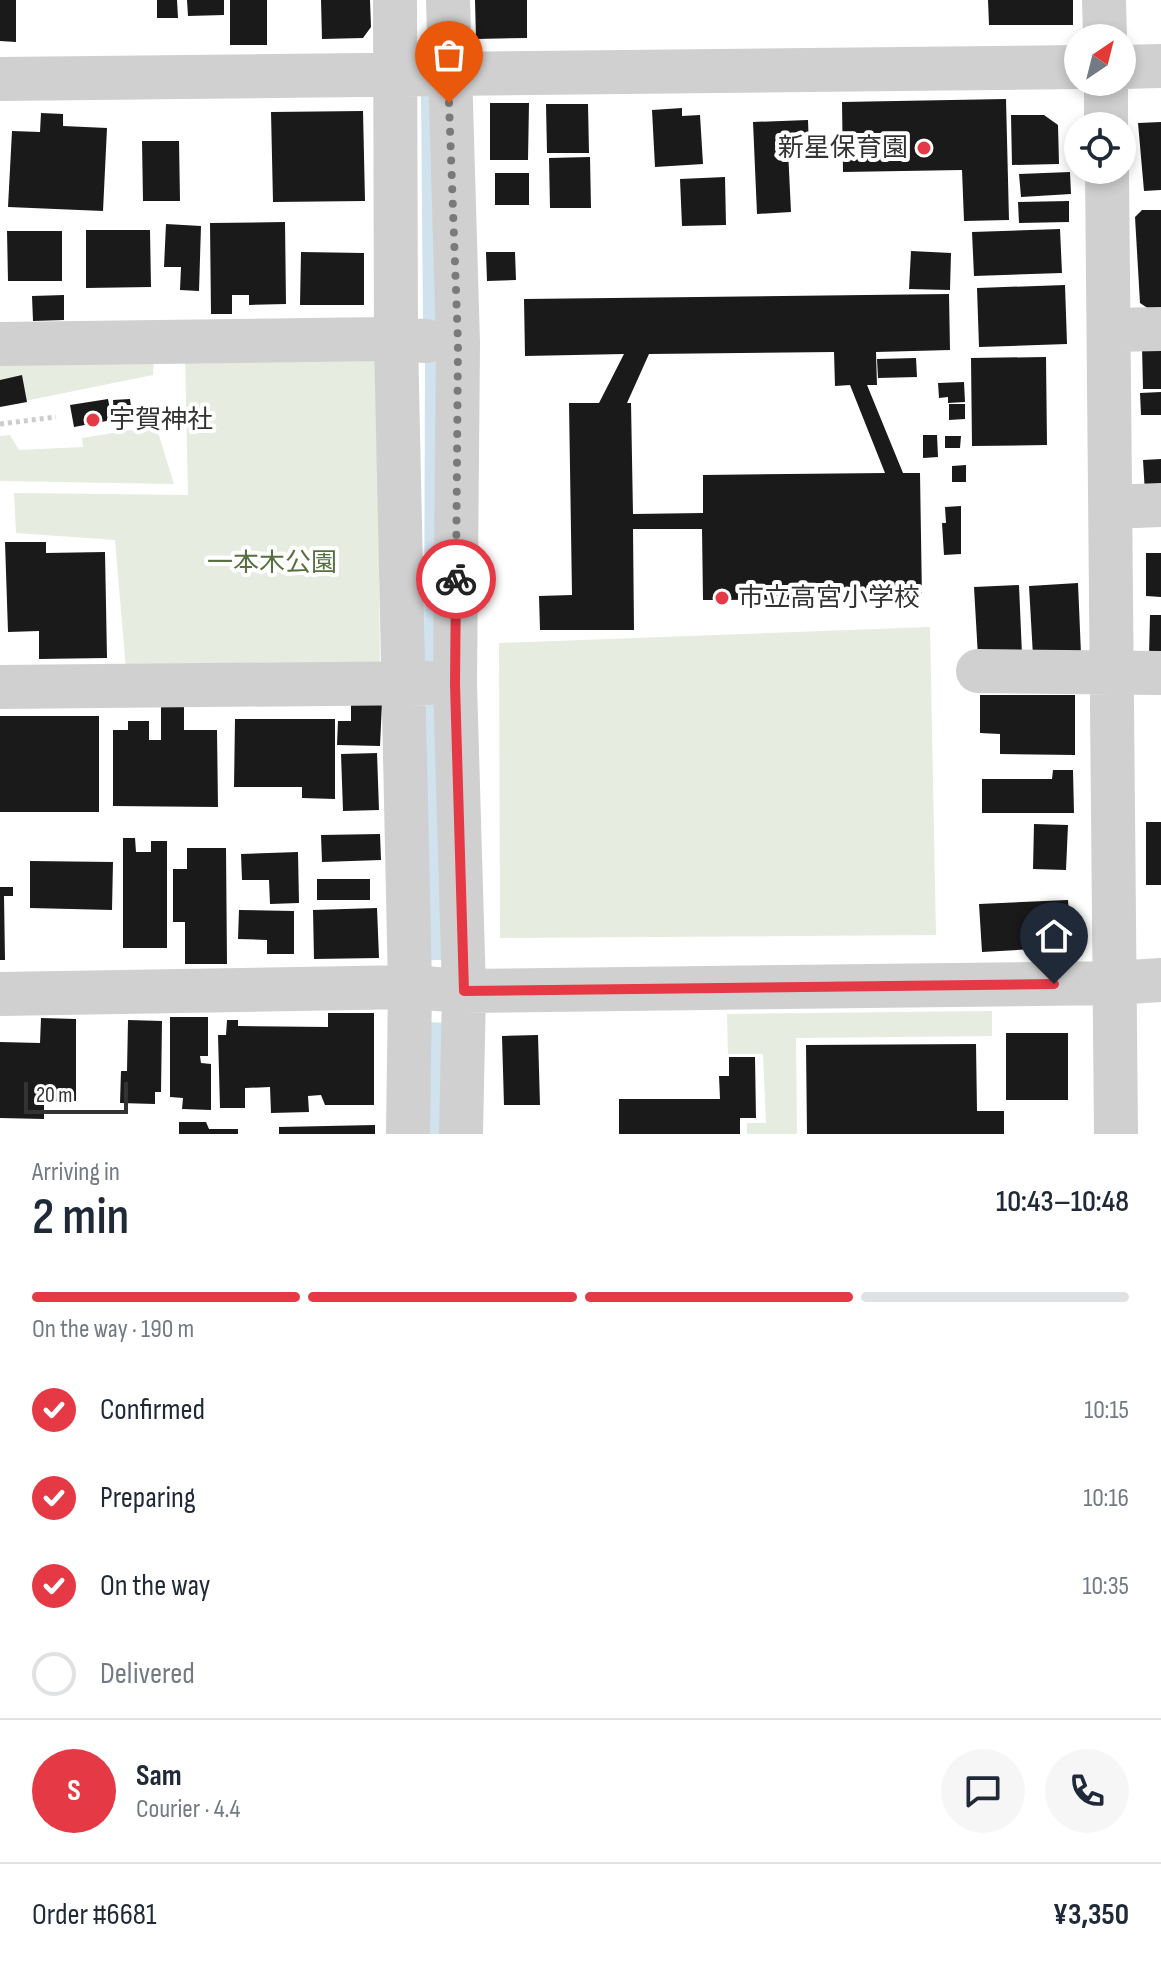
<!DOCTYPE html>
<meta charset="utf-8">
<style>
:root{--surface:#fff;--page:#f6f6f7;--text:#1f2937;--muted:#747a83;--line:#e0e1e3;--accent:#e63946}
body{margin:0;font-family:"Sofia Sans Condensed","Noto Sans JP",sans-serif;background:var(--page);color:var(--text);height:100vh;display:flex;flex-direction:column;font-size:30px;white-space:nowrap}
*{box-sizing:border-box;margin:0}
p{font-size:26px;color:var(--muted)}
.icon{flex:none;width:44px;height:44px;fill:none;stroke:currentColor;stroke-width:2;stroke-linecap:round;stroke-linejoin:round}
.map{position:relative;height:1134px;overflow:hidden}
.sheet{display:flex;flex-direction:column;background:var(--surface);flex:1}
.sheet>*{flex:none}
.needle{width:52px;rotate:35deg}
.tools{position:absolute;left:1064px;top:24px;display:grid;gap:16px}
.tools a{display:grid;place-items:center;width:72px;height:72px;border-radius:50%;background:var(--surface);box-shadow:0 4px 12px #0003;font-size:40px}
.scale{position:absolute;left:24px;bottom:20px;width:104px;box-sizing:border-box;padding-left:8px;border:4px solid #333;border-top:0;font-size:22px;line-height:28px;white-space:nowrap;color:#333;-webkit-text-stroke:6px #fff;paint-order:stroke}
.pin{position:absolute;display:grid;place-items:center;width:68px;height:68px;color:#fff;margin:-82px -34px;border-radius:50% 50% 50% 0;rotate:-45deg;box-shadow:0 0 8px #0007}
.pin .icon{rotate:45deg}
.courier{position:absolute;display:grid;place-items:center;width:80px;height:80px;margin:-40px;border:6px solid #e63946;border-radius:50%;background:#fff;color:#222;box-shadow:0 2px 10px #0007}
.overview em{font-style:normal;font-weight:600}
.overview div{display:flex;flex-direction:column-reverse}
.overview{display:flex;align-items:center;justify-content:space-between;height:136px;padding:0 32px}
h1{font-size:52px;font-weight:600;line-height:60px}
.bar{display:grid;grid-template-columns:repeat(4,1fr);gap:12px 8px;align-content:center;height:96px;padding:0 32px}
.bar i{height:10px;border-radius:6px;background:var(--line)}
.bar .active{background:var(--accent)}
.bar p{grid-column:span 4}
.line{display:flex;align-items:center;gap:20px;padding:0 32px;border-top:2px solid var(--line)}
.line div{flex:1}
.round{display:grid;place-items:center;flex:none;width:84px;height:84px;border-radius:42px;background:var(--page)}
ol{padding:0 32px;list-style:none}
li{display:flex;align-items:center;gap:24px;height:88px}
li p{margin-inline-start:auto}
li .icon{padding:8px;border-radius:50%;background:var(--accent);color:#fff;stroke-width:4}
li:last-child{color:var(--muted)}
li i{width:44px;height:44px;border:4px solid var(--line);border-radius:50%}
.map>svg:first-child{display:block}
.green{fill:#e6ecdf}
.water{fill:#cfe2ee}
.building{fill:#1a1a1a;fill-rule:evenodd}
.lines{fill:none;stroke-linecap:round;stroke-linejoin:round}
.path{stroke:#cdcdcd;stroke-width:5;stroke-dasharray:4 4;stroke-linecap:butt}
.minor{stroke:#d0d0d0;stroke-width:44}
.done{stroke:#7a7a7a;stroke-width:8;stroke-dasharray:0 14.4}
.route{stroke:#e63946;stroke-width:10}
.poi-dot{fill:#e63946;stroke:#fff;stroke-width:3}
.labels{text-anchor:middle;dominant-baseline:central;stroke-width:8;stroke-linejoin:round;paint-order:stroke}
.poi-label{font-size:26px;fill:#333;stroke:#fff;text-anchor:start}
.park-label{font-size:26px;fill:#56703f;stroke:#fff}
</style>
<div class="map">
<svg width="1161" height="1134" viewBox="0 0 1161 1134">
<rect width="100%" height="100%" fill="#fff"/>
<path class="green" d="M 377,349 L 380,674 L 126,670 L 115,540 L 16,533 L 14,493 L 188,495 L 185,356 Z
M 154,356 L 153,375 L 0,406 L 0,359 Z
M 156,426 L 174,484 L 0,481 L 0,436 L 10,435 L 19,450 L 83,447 L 82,438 Z
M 930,627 L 936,935 L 500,938 L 499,643 Z
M 992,1011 L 992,1036 L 796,1038 L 797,1134 L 747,1134 L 747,1123 L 766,1123 L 763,1054 L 728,1054 L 727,1014 Z"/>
<path class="water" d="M 421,92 L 446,92 L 447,326 L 423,326 Z
M 425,358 L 447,358 L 447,673 L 424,672 Z
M 426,701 L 450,702 L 452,960 L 428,960 Z
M 425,1022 L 450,1023 L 449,1134 L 424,1134 Z"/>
<path class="building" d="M 0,0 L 16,0 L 16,42 L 0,41 Z
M 157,0 L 177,0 L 178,18 L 157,18 Z
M 187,0 L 224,0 L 224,15 L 188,16 Z
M 230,0 L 267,0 L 267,45 L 230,45 Z
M 321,0 L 370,0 L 371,27 L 363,38 L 322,39 Z
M 475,0 L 527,0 L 527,38 L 476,39 Z
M 988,0 L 1073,0 L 1073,25 L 989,25 Z
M 1006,99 L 1009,220 L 964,221 L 962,170 L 843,172 L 842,102 Z
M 490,103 L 529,103 L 528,160 L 490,160 Z
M 546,104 L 588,104 L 589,153 L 547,153 Z
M 682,108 L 682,116 L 700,115 L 703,164 L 655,167 L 652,110 Z
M 363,111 L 365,201 L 273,202 L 271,112 Z
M 41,113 L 63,114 L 63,126 L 107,128 L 103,211 L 8,207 L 12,131 L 40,132 Z
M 1011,115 L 1044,115 L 1058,125 L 1059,164 L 1012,165 Z
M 808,120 L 809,149 L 788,150 L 791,212 L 757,214 L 753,122 Z
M 1161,122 L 1161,190 L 1144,191 L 1138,123 Z
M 142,141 L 179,141 L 180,201 L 143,201 Z
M 590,157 L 591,208 L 550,208 L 549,158 Z
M 1070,172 L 1071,194 L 1021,197 L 1019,174 Z
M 495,173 L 529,173 L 529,205 L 495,205 Z
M 725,177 L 726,225 L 682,226 L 680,179 Z
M 1069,201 L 1069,222 L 1019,223 L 1018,202 Z
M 1142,210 L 1161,210 L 1161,310 L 1149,309 L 1140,303 L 1135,217 Z
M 285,222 L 286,304 L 249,305 L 249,295 L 232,295 L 232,314 L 211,314 L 210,223 Z
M 166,224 L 201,226 L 199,291 L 180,290 L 181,267 L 164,267 Z
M 1060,229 L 1062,273 L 974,276 L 972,232 Z
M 86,230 L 150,230 L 151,287 L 86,288 Z
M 7,231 L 62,231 L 62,281 L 8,281 Z
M 911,251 L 951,253 L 950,290 L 909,289 Z
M 301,252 L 364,253 L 364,305 L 300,305 Z
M 486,252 L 515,252 L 516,280 L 487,281 Z
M 1065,285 L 1067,344 L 979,347 L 977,288 Z
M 949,294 L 950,350 L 876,352 L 877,385 L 867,385 L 903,473 L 920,473 L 922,599 L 703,600 L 702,529 L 633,529 L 634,630 L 540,630 L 539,596 L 572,595 L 569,403 L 599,403 L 624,354 L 525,356 L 524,299 ZM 834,352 L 835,386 L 850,385 L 885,473 L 703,475 L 703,513 L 633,514 L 631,403 L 627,403 L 649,354 Z
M 64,295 L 64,320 L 33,321 L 32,296 Z
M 1142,346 L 1161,346 L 1161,389 L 1143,389 Z
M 1046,357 L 1047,445 L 972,446 L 971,358 Z
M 916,358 L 917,377 L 878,378 L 877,359 Z
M 22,375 L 27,402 L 0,407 L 0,380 Z
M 964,382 L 965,402 L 948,403 L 948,397 L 939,398 L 938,383 Z
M 1161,392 L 1161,415 L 1141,415 L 1140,393 Z
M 108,399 L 112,420 L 74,427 L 70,405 Z
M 130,399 L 132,414 L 114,416 L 113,400 Z
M 949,404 L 965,404 L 965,419 L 949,420 Z
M 923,435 L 937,435 L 938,457 L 923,458 Z
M 945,436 L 961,436 L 960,448 L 945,448 Z
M 1161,459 L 1161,492 L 1145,493 L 1143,460 Z
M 966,465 L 966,482 L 952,482 L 952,466 Z
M 961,506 L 961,554 L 944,555 L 942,523 L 946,523 L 945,507 Z
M 5,542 L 46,542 L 46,553 L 105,552 L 107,658 L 39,659 L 39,631 L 8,632 Z
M 1146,553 L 1161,553 L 1161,597 L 1146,596 Z
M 1078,583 L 1081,654 L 1033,656 L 1029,586 Z
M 1019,585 L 1022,655 L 978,657 L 974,587 Z
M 1150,615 L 1161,615 L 1161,657 L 1149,656 Z
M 980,695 L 1075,695 L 1075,755 L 1000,754 L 1000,734 L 980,733 Z
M 351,701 L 382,702 L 380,746 L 337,745 L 338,721 L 351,721 Z
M 161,704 L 184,705 L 184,730 L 217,730 L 218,807 L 113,806 L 113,730 L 128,730 L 128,721 L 149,721 L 149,740 L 161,740 Z
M 0,716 L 99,716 L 99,812 L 0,812 Z
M 235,719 L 335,719 L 335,799 L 302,798 L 302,787 L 234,787 Z
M 377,753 L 379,810 L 343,811 L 341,754 Z
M 1053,770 L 1073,770 L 1074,813 L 982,813 L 982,779 L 1052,779 Z
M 1146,822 L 1161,822 L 1161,885 L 1146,885 Z
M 1034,824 L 1068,825 L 1066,870 L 1033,869 Z
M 380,834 L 381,860 L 322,862 L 321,835 Z
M 123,838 L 135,838 L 136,852 L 151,852 L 151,841 L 167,841 L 167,948 L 123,948 Z
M 187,848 L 226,848 L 227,964 L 185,964 L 185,922 L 173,922 L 173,869 L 187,869 Z
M 298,852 L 299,903 L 270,904 L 269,880 L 242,880 L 241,854 Z
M 30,861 L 113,862 L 112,910 L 30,908 Z
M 317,879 L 370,879 L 370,900 L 317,900 Z
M 0,887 L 13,887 L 13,896 L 4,896 L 5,960 L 0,960 Z
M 1068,900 L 1071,947 L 982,952 L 979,904 Z
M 377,908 L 379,958 L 314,959 L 313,910 Z
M 239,910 L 294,911 L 294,954 L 267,954 L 267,940 L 238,939 Z
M 328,1013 L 374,1013 L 374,1105 L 325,1105 L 321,1095 L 308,1096 L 309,1112 L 271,1113 L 270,1087 L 245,1088 L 245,1108 L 220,1108 L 218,1035 L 226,1035 L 227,1020 L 238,1020 L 238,1026 L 328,1027 Z
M 170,1017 L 208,1017 L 208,1056 L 200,1056 L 201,1063 L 211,1064 L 211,1110 L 182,1109 L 183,1098 L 170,1097 Z
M 41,1018 L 76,1019 L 76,1101 L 44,1101 L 44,1119 L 0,1118 L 0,1042 L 40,1043 Z
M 128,1020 L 162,1021 L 161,1092 L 155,1092 L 155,1104 L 120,1103 L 121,1071 L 127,1071 Z
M 1006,1033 L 1068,1033 L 1068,1100 L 1006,1100 Z
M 538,1035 L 540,1105 L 504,1105 L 502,1036 Z
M 976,1044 L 977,1111 L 1004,1111 L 1004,1134 L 807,1134 L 806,1045 Z
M 729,1057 L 755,1057 L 756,1118 L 740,1118 L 740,1134 L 619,1134 L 619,1099 L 720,1099 L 719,1076 L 729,1076 Z
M 179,1122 L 206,1122 L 209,1129 L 238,1129 L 238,1134 L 179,1134 Z
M 375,1125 L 375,1134 L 279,1134 L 279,1127 Z"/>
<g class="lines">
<path class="path" d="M 0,424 L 56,417"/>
<path class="minor" d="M 395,0 L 396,339 L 410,987 L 408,1134
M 448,0 L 458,343 L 455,684 L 464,991 L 461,1134
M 1104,0 L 1105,38
M 1122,67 L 1161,66
M 0,79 L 1078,67
M 1106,82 L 1106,126
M 1107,170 L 1116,1134
M 1110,330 L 1161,329
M 0,344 L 383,339 L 426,341
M 1111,507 L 1161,505
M 978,671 L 1161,673
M 0,687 L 429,683
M 0,994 L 410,987 L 464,991 L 1115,983 L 1161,980"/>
</g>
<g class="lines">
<path class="done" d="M 449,103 L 458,343 L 456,579"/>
<path class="route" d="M 456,579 L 455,684 L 464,991 L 1054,984"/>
</g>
<g class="poi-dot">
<circle cx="924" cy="148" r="8"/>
<circle cx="93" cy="420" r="8"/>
<circle cx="722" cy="598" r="8"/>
</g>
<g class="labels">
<g class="poi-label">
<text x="908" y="148" text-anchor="end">新星保育園</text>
<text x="109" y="420">宇賀神社</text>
<text x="738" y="598">市立高宮小学校</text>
</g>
<g class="park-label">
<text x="272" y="563">一本木公園</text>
</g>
</g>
</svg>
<div class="tools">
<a><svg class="needle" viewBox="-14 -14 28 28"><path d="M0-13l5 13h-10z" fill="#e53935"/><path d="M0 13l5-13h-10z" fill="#747a83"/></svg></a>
<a><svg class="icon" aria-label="locate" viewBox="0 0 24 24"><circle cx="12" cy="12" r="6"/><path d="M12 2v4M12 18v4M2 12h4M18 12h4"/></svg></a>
</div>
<div class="scale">20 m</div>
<div class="pin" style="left:449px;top:103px;background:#ea580c"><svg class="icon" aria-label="bag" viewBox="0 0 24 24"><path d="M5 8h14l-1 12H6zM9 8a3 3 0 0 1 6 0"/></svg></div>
<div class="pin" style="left:1054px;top:984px;background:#1f2937"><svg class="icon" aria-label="home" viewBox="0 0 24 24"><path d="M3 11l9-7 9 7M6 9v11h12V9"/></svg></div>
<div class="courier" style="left:456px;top:579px"><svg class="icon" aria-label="bike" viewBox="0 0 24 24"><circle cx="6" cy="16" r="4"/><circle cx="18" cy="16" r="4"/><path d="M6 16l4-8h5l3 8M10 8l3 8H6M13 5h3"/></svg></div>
</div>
<section class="sheet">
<div class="overview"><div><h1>2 min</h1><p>Arriving in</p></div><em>10:43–10:48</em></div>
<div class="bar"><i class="active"></i><i class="active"></i><i class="active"></i><i></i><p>On the way · 190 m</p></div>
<ol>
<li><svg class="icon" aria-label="check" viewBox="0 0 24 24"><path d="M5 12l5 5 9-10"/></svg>Confirmed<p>10:15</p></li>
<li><svg class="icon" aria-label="check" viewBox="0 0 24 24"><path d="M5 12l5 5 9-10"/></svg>Preparing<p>10:16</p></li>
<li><svg class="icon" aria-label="check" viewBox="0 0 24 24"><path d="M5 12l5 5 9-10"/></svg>On the way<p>10:35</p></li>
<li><i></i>Delivered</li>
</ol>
<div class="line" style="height:144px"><b class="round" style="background:var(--accent);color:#fff">S</b><div><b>Sam</b><p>Courier · 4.4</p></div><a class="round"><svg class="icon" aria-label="chat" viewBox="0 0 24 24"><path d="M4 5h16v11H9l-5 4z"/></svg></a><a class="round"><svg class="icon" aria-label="phone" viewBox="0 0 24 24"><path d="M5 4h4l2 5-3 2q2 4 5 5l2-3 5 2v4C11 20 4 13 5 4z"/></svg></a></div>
<div class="line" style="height:104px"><div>Order #6681</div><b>¥3,350</b></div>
</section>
